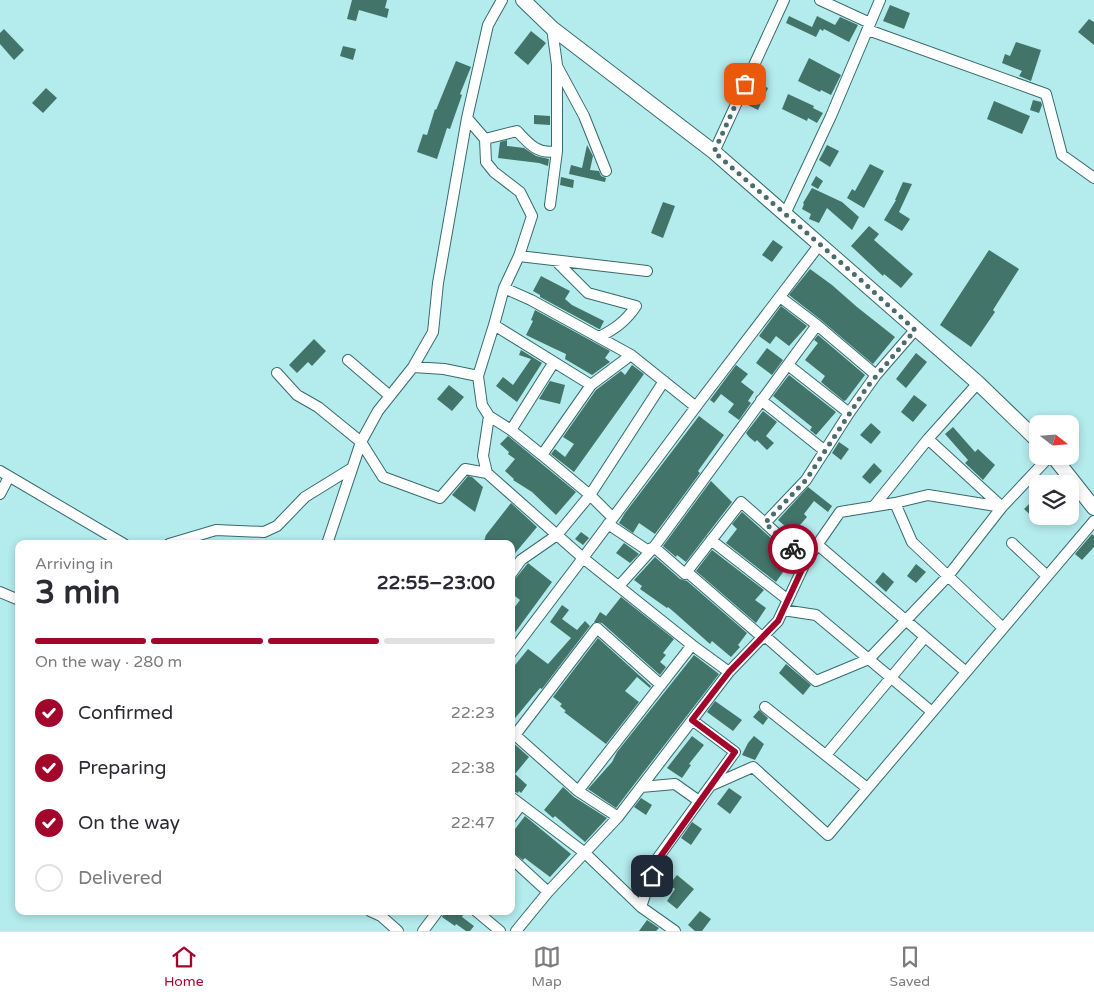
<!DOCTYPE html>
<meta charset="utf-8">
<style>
:root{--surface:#fff;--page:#f7f7f7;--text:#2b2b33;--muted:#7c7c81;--line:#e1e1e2;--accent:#a3062b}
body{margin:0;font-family:"Varela Round",sans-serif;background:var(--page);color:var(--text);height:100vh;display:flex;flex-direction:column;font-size:19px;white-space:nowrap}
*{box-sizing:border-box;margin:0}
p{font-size:16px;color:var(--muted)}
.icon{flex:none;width:28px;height:28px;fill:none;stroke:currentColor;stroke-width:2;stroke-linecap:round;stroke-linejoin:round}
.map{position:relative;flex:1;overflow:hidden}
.side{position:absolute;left:15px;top:540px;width:500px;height:375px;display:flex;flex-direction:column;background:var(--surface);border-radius:10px;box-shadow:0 2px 8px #0003}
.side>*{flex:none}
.needle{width:32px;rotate:107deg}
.controls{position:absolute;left:1029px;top:415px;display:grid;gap:10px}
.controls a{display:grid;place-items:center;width:50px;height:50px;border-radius:10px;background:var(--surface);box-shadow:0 2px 8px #0003;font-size:25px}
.pin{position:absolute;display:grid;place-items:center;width:42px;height:42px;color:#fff;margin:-21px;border-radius:10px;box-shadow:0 2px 8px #0006}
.courier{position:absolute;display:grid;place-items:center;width:50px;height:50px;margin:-25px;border:4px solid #a3062b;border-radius:50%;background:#fff;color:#222;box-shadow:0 1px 6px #0007}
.head em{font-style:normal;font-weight:700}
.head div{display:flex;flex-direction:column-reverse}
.head{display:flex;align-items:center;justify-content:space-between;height:85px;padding:0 20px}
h1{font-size:32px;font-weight:700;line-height:38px}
.bar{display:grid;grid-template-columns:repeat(4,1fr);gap:8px 5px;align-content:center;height:60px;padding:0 20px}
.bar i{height:6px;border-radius:4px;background:var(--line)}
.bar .selected{background:var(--accent)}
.bar p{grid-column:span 4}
ol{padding:0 20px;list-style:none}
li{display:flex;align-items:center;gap:15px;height:55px}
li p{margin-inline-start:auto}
li .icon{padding:5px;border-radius:50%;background:var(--accent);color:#fff;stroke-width:4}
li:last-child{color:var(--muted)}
li i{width:28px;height:28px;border:2px solid var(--line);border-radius:50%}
.tabs{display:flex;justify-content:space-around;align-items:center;height:70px;border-top:1px solid var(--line);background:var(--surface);font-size:14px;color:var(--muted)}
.tabs a{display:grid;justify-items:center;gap:2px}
.tabs .selected{color:var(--accent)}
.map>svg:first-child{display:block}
.building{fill:#43746a}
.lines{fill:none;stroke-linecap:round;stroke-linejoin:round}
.minor-casing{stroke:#376c6e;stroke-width:12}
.secondary-casing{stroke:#376c6e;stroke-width:16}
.minor{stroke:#fff;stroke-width:10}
.secondary{stroke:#fff;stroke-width:14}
.done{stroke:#4b6c6e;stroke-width:5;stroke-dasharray:0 9}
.route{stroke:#a3062b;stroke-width:6}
</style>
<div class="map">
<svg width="1094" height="931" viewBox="0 0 1094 931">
<rect width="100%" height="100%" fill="#b4ebed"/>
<path class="building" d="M 352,0 L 387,0 L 385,8 L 389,9 L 387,18 L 359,10 L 356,21 L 347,19 Z
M 890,5 L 910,13 L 904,29 L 883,21 Z
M 789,16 L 812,27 L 817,16 L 835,25 L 840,17 L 858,25 L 849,42 L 824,29 L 823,31 L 820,29 L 816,37 L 786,23 Z
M 1089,19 L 1094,22 L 1094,45 L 1078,32 Z
M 4,29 L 24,50 L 14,60 L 0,44 L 0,33 Z
M 531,31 L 546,43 L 528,65 L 514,53 Z
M 1016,42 L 1041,50 L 1031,81 L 1019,76 L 1022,71 L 1002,63 L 1005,54 L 1010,56 Z
M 343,46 L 356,49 L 353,60 L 340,56 Z
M 809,58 L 841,75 L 831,95 L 821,90 L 820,92 L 798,81 Z
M 456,61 L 471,67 L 460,94 L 462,95 L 450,129 L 447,128 L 437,159 L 417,152 L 423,134 L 427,135 L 435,109 L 436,110 Z
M 756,82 L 768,88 L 758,110 L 746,104 Z
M 46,88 L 57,98 L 43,113 L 32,103 Z
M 788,94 L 814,106 L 813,108 L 823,113 L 817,123 L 808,118 L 807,121 L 782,109 Z
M 1033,100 L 1041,102 L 1042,105 L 1039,113 L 1030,110 Z
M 994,101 L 1030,116 L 1022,134 L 987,119 Z
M 534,115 L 550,116 L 550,125 L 534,124 Z
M 507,140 L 507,146 L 524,148 L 536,156 L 549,159 L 548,166 L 539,163 L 498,158 L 500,142 Z
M 587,145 L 593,156 L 590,170 L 599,171 L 601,176 L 606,178 L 605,182 L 569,174 L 571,165 L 582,168 Z
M 827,145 L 839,151 L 830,167 L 819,160 Z
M 870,164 L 884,171 L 864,208 L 847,198 L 852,189 L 855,191 Z
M 816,176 L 823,181 L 818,189 L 811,185 Z
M 561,177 L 574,180 L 573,188 L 560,185 Z
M 903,182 L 912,184 L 899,212 L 910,219 L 902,231 L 884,220 L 896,200 L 895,200 Z
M 812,188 L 842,202 L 859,217 L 852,230 L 827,208 L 819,223 L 809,219 L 811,214 L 802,209 L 804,204 L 803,203 Z
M 663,202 L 675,206 L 663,238 L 651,233 Z
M 869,226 L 879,234 L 874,240 L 913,274 L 901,288 L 884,274 L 883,276 L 851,246 Z
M 773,240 L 783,247 L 772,262 L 762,255 Z
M 989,250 L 1019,269 L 993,310 L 995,312 L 971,347 L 940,325 Z
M 810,269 L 832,285 L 857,307 L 895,337 L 873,364 L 821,320 L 789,295 Z
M 541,276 L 570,291 L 565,299 L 572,305 L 604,321 L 600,329 L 599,329 L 540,297 L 540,295 L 533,291 Z
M 781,306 L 807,326 L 789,346 L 776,336 L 770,344 L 759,336 Z
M 535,310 L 610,351 L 605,358 L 610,362 L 592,375 L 565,359 L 566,354 L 553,348 L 554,346 L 553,348 L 526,335 L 533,321 L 531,320 Z
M 818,335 L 865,375 L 846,400 L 844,401 L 821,382 L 825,376 L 805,360 L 818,343 L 814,340 Z
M 314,339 L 326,351 L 312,366 L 308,362 L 297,373 L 289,365 Z
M 767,348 L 783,360 L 772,375 L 756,363 Z
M 521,350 L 542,363 L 517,402 L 496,386 L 503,377 L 513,385 L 531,359 L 519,355 Z
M 916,353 L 927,362 L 906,388 L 896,379 Z
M 632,365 L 644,374 L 574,472 L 551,454 L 555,449 L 565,457 L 574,444 L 563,437 L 596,390 L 621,371 L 625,375 Z
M 736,365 L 748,374 L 741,382 L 754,392 L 748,401 L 751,403 L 739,420 L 728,412 L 734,404 L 721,394 L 714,403 L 710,400 Z
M 789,375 L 836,412 L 816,435 L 810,430 L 812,427 L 773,396 Z
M 550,381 L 565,385 L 560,404 L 539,399 Z
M 449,385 L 464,397 L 452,411 L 437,399 Z
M 914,395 L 927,405 L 913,422 L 901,412 Z
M 763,411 L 777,422 L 766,436 L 774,443 L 767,450 L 757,440 L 755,442 L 749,437 L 746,433 Z
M 699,416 L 724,435 L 698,471 L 700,473 L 655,534 L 639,523 L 633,533 L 619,523 L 625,513 Z
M 871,423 L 881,432 L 871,444 L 860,435 Z
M 953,427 L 975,452 L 978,449 L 995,465 L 983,480 L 965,463 L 968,460 L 945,434 Z
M 508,436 L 576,492 L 556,515 L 532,492 L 513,480 L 514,479 L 505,471 L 515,459 L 508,454 L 509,452 L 500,444 Z
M 839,442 L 849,449 L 841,460 L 832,453 Z
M 874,463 L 882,471 L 870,484 L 862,477 Z
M 468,476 L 472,477 L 483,487 L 475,512 L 452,495 Z
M 711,481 L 732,502 L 686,562 L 677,555 L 676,557 L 663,546 Z
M 808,487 L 832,506 L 828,512 L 814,501 L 804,514 L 807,517 L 793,533 L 778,520 Z
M 1038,495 L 1038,522 L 1024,509 Z
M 511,503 L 537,527 L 511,558 L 511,544 L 483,544 L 486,535 Z
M 742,512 L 793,558 L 776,582 L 726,543 L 737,529 L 732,524 Z
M 581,532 L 589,538 L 583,545 L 575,539 Z
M 1092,534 L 1094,536 L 1094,547 L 1082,560 L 1075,554 Z
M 624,543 L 639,554 L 630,563 L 616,553 Z
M 712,550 L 764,590 L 755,600 L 766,608 L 756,623 L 696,571 Z
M 655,557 L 680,579 L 687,581 L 747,633 L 738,645 L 740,647 L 731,657 L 712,641 L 710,644 L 674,612 L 668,607 L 667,608 L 640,589 L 642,586 L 634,580 Z
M 528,563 L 552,582 L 511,638 L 511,612 L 520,600 L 511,593 L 511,581 L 516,578 Z
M 916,564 L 926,572 L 916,583 L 907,576 Z
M 883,572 L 894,582 L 886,592 L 875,582 Z
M 621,597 L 674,639 L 663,653 L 666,655 L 660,662 L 666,667 L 660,675 L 602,623 L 594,622 L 600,612 L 606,616 Z
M 562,605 L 569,610 L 562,619 L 577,630 L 585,621 L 590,626 L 542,689 L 540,688 L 511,723 L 511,670 L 528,649 L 548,664 L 571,638 L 550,622 Z
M 598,638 L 651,686 L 650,688 L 637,677 L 625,691 L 639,702 L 606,744 L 564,712 L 566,711 L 560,706 L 562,704 L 553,697 Z
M 694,655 L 719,674 L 616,808 L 588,789 L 612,762 L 617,752 Z
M 786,664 L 811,685 L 803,695 L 779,673 Z
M 715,701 L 742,720 L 733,731 L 707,712 Z
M 759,710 L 768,718 L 763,725 L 753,717 Z
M 692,736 L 704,745 L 689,764 L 691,765 L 682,778 L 667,768 Z
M 754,736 L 764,744 L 755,760 L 742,755 L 748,743 Z
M 511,741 L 529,757 L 515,774 L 527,785 L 521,793 L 519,791 L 518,793 L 511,790 Z
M 563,787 L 574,797 L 607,818 L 585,842 L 555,816 L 553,818 L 544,810 Z
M 729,788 L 742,797 L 730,814 L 717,804 Z
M 641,798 L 652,805 L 646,815 L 634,807 Z
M 525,816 L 571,854 L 550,877 L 530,862 L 525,858 L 523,860 L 511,851 L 511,826 L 515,829 Z
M 692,822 L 702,829 L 691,845 L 681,838 Z
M 677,875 L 694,889 L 677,909 L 667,901 L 675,889 L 669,885 Z
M 445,911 L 458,911 L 463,915 L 462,917 L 474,926 L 470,931 L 466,931 L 456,924 L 455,926 L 442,917 Z
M 700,911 L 711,919 L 702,931 L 695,931 L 688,925 Z
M 647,920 L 659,928 L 656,931 L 639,931 Z"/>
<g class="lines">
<defs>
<path id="minor" d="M 820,0 L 870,23
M 868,30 L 1046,94 L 1062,155 L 1094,178
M 557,66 L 584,116 L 606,171
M 467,118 L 485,139 L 517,131 C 529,144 538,155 557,151
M 714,152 L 784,0
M 550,205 L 557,151 L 557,65 L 552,28
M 785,214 L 831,116 L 880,0
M 519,256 L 647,271
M 556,261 L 588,293 L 636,306 C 626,321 615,329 599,337
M 504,288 L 531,300 L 631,355 L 696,407
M 494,325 L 591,385 L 631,355
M 817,325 L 876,375 L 915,330
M 348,360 L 390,396
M 788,365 L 849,413
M 277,373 L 297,395 L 318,407 L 361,442 L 383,477 L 440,498 L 465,469 L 487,473 L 483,456 L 489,416 L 482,405 L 478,376 L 444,369 L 413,367
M 478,376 L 494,325 L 504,288 L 519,256 L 532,216 L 520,192 L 494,172 L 486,162 L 485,139
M 761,400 L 825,451
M 489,416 L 511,430 L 542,455
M 511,430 L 554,362
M 0,471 L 124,544
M 487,473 L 583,558 L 511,653
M 0,494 L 9,477
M 895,503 L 912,542 L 1003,628
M 874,506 L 928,439 L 978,383
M 613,518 L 590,495 L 664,381
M 608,524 L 647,550 L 654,547 L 685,574 L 686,571 L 762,637 L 760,640 L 766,637 L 816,681 L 869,659 L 948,576 L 1002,507 L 928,439
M 711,540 L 788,600
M 1012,543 L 1047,576
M 169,544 L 216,530 L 264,532 L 277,526 L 305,497 L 352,468
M 327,544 L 361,442 L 378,411 L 413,367 L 433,332 L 438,283 L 467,118 L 488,25 L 502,0
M 818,545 L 966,672
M 806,561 L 765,523 L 806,480 L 849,413 L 876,375
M 511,574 L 521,560 L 557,535 L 590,495 L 542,455 L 591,385
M 685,574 L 741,502 L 765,523
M 619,586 L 654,547 L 817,325 L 780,297
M 0,592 L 19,600
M 783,610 L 816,615 L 932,712
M 692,645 L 583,558 L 701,400 L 820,244
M 765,707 L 867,788
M 826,755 L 925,637
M 710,786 L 753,767 L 828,835 L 1094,521
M 641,787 L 675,784 L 699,801
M 578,791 L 515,735 L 597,628 L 661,685
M 511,797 L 585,853 L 641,907 L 675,931
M 618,817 L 729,672
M 511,818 L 521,805
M 511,858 L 548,892
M 641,907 L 657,859 L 735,752 L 692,720
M 370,911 L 381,916 L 398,931
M 476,911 L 500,931
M 423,931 L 438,911
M 516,931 L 548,892 L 618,817 L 578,791 L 692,645 L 729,672 L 778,621 L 806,561 L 840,512 L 895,503 L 928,495 L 1002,507 L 1050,456"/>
<path id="secondary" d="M 523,0 L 552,28 L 714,152 L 978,383 L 1038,441
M 1053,456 L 1094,508"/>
</defs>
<use href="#minor" class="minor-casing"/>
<use href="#secondary" class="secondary-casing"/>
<use href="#minor" class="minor"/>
<use href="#secondary" class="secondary"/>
</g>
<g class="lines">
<path class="done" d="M 745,84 L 714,152 L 863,282 L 915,330 L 867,387 L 806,480 L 765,523 L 793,549"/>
<path class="route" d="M 652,876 L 658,860 L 735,752 L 692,720 L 729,672 L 778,621 L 806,561 L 793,549"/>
</g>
</svg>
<div class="controls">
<a><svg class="needle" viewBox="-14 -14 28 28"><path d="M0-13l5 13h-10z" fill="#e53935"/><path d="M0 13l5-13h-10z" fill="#7c7c81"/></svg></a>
<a><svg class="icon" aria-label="layers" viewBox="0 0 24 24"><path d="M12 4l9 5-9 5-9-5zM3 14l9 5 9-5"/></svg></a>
</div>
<div class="pin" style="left:745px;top:84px;background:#ea580c"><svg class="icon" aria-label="bag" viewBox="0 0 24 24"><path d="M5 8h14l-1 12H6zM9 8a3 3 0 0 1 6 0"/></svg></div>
<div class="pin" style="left:652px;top:876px;background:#1f2937"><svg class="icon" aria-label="home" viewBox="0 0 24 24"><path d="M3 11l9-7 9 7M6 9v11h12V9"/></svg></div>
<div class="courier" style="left:793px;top:549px"><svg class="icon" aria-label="bike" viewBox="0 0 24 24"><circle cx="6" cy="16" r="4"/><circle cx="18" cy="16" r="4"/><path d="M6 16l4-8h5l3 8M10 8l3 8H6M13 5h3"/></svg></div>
<section class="side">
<div class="head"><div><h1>3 min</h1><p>Arriving in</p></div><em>22:55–23:00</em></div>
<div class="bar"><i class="selected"></i><i class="selected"></i><i class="selected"></i><i></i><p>On the way · 280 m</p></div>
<ol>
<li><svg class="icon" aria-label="check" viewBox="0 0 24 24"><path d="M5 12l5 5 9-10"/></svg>Confirmed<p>22:23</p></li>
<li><svg class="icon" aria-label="check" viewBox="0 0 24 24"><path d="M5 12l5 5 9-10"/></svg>Preparing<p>22:38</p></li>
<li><svg class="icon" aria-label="check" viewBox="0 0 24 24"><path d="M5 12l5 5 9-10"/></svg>On the way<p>22:47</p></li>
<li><i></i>Delivered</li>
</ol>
</section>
</div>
<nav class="tabs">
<a class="selected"><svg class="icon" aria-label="home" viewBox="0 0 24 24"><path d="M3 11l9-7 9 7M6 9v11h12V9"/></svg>Home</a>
<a><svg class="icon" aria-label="map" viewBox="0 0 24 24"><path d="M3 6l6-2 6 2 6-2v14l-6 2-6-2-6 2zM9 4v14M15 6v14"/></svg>Map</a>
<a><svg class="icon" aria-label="saved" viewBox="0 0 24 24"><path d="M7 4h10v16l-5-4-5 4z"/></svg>Saved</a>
</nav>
